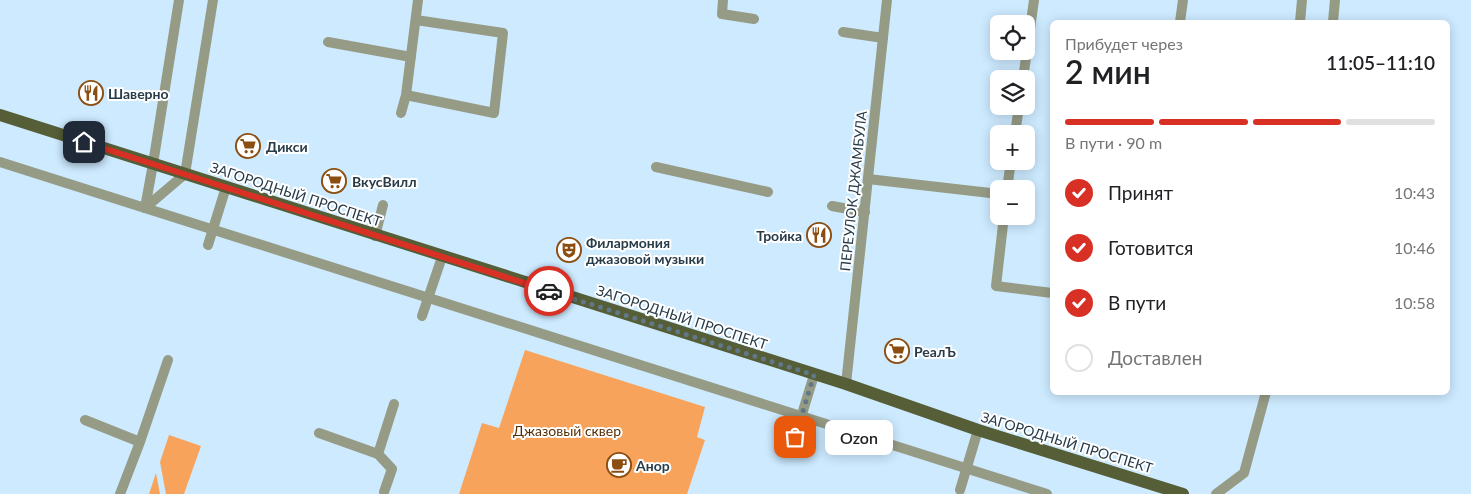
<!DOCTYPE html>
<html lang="ru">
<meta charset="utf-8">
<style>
:root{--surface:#fff;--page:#f2f2f2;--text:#202124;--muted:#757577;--line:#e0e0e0;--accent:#d93025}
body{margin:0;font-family:Lato,sans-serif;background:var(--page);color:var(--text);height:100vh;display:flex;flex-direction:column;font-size:19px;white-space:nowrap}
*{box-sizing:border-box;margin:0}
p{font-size:16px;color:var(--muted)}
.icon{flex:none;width:28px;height:28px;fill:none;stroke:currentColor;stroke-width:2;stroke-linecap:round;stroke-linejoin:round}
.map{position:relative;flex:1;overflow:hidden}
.details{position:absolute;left:1050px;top:20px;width:400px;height:375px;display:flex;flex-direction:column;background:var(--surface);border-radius:8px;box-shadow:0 2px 12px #0003}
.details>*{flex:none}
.controls{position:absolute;left:990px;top:15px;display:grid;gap:10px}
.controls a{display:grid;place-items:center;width:45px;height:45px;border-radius:8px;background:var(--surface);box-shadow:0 2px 12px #0003;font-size:25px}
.pin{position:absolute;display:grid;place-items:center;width:42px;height:42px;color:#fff;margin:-21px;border-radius:10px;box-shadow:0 2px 8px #0006}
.courier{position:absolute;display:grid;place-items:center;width:50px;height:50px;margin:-25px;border:4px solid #d93025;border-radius:50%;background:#fff;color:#222;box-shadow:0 1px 6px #0007}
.bubble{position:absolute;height:35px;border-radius:8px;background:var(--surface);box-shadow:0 2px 12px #0003;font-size:16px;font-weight:600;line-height:35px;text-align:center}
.headline em{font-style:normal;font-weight:600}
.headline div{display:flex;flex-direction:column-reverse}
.headline{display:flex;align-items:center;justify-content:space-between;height:85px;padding:0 15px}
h1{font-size:32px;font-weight:600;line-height:38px}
.bar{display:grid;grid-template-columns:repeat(4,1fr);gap:8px 5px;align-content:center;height:60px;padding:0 15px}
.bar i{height:6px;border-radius:4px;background:var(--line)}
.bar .current{background:var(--accent)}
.bar p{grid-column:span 4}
ol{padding:0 15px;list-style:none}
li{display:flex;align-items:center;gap:15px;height:55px}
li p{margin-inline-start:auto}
li .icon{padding:5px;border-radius:50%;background:var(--accent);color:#fff;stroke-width:4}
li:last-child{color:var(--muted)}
li i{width:28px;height:28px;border:2px solid var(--line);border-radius:50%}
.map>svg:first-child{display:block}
.green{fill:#f8a35c}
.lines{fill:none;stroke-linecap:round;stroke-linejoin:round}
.service{stroke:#969b86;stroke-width:10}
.minor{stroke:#969b86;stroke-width:10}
.tertiary{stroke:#969b86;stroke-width:10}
.primary{stroke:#555e37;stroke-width:12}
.done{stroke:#617888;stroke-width:5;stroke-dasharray:0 9}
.route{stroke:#d93025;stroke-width:6}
.labels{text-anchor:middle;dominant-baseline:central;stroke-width:4;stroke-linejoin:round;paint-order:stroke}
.poi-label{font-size:14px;font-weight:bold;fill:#273b48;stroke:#fff;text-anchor:start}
.street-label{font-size:14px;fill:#273b48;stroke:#fff}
.park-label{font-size:14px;fill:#582f05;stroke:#fff}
</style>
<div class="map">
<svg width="1471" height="494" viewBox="0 0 1471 494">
<rect width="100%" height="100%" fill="#cdeaff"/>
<path class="green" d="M 525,350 L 705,407 L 697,437 L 705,440 L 687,494 L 459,494 L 482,423 L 499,428 Z
M 169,435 L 201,446 L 184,494 L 166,494 L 160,462 Z
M 156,473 L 160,494 L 149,494 Z"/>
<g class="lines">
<path class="service" d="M 723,0 L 722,14 L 754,19
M 1180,22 L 1183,0
M 1300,22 L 1302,0
M 1333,22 L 1335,0
M 843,32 L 883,38
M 328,42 L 411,57
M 1023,79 L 1034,0
M 406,95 L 494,113 L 503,33 L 416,20
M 401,113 L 406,95 L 418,0
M 1015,134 L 1019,106
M 656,167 L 768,192
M 868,179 L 999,194
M 1007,189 L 1011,161
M 832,206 L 865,212
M 145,208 L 185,174
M 145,208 L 153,164
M 1004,216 L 996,286 L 1052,293
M 375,236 L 383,205
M 208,245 L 226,187
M 422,316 L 442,257
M 85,420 L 140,442
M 319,433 L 378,454
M 795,437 L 814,375
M 960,490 L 978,430
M 384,492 L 392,469 L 378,454 L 394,404
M 120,494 L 140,442 L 168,360
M 1216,494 L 1244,473 L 1266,392"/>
<path class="minor" d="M 0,162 L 1047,494
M 185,174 L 213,0"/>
<path class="tertiary" d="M 153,164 L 179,0
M 846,384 L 887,0"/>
<path class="primary" d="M 0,115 L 846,384 L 978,430 L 1183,494"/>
</g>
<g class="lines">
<path class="done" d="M 549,291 L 814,375 L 795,437"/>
<path class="route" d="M 84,142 L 549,291"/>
</g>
<defs>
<symbol id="restaurant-ring" viewBox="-11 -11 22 22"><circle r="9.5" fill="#fff" stroke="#8b4e10" stroke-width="1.5"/><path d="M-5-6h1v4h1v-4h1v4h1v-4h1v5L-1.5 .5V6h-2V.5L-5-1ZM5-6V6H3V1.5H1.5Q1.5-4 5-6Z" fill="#8b4e10"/></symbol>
<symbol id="supermarket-ring" viewBox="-11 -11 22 22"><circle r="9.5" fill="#fff" stroke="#8b4e10" stroke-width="1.5"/><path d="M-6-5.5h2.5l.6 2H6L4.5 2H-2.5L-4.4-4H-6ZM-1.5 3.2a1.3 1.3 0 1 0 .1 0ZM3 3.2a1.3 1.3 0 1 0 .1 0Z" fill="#8b4e10"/></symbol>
<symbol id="theatre-ring" viewBox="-11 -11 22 22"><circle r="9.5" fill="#fff" stroke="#8b4e10" stroke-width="1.5"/><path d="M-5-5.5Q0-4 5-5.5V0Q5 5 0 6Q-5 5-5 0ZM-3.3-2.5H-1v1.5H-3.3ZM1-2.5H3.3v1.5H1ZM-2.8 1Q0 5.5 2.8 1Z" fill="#8b4e10"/></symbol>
<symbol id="cafe-ring" viewBox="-11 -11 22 22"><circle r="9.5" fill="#fff" stroke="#8b4e10" stroke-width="1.5"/><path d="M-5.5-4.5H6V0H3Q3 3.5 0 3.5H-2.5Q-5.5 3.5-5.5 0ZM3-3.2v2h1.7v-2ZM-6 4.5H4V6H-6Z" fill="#8b4e10"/></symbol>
</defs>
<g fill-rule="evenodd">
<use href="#restaurant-ring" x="77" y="79" width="28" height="28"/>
<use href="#supermarket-ring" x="234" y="132" width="28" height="28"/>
<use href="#supermarket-ring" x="320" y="167" width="28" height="28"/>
<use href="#restaurant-ring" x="805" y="221" width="28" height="28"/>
<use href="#theatre-ring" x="555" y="236" width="28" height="28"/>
<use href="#supermarket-ring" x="883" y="337" width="28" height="28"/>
<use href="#cafe-ring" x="605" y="451" width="28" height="28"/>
</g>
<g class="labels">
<g class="poi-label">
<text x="108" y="93">Шаверно</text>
<text x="266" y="146">Дикси</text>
<text x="352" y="181">ВкусВилл</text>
<text x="802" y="235" text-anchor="end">Тройка</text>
<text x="586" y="242">Филармония<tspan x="586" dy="16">джазовой музыки</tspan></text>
<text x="914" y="351">РеалЪ</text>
<text x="636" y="465">Анор</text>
</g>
<g class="street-label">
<text transform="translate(853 191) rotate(-84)">ПЕРЕУЛОК ДЖАМБУЛА</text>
<text transform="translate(296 194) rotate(18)">ЗАГОРОДНЫЙ ПРОСПЕКТ</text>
<text transform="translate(682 317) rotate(18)">ЗАГОРОДНЫЙ ПРОСПЕКТ</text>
<text transform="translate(1067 442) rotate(17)">ЗАГОРОДНЫЙ ПРОСПЕКТ</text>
</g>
<g class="park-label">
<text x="567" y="430">Джазовый сквер</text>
</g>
</g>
</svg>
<div class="controls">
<a><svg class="icon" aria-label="locate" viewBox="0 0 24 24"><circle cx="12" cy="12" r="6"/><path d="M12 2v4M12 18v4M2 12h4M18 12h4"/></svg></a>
<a><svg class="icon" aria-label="layers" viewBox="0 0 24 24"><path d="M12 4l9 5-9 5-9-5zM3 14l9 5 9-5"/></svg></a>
<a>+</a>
<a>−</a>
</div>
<div class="pin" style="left:795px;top:437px;background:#ea580c"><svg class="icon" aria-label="bag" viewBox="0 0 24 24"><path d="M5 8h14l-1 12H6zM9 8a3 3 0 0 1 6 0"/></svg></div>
<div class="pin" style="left:84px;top:142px;background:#1f2937"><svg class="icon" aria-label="home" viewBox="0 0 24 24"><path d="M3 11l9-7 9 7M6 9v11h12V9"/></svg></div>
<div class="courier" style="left:549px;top:291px"><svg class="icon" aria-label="car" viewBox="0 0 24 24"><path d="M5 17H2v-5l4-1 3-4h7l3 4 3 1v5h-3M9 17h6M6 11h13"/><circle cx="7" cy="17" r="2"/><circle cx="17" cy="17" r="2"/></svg></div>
<div class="bubble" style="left:825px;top:420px;width:68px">Ozon</div>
<section class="details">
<div class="headline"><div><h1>2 мин</h1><p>Прибудет через</p></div><em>11:05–11:10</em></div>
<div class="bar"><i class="current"></i><i class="current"></i><i class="current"></i><i></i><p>В пути · 90 m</p></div>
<ol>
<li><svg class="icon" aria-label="check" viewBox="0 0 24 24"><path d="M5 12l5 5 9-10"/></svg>Принят<p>10:43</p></li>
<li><svg class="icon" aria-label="check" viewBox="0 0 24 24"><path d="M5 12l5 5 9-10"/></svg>Готовится<p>10:46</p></li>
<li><svg class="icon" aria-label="check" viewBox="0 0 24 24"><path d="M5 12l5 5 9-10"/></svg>В пути<p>10:58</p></li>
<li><i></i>Доставлен</li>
</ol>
</section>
</div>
